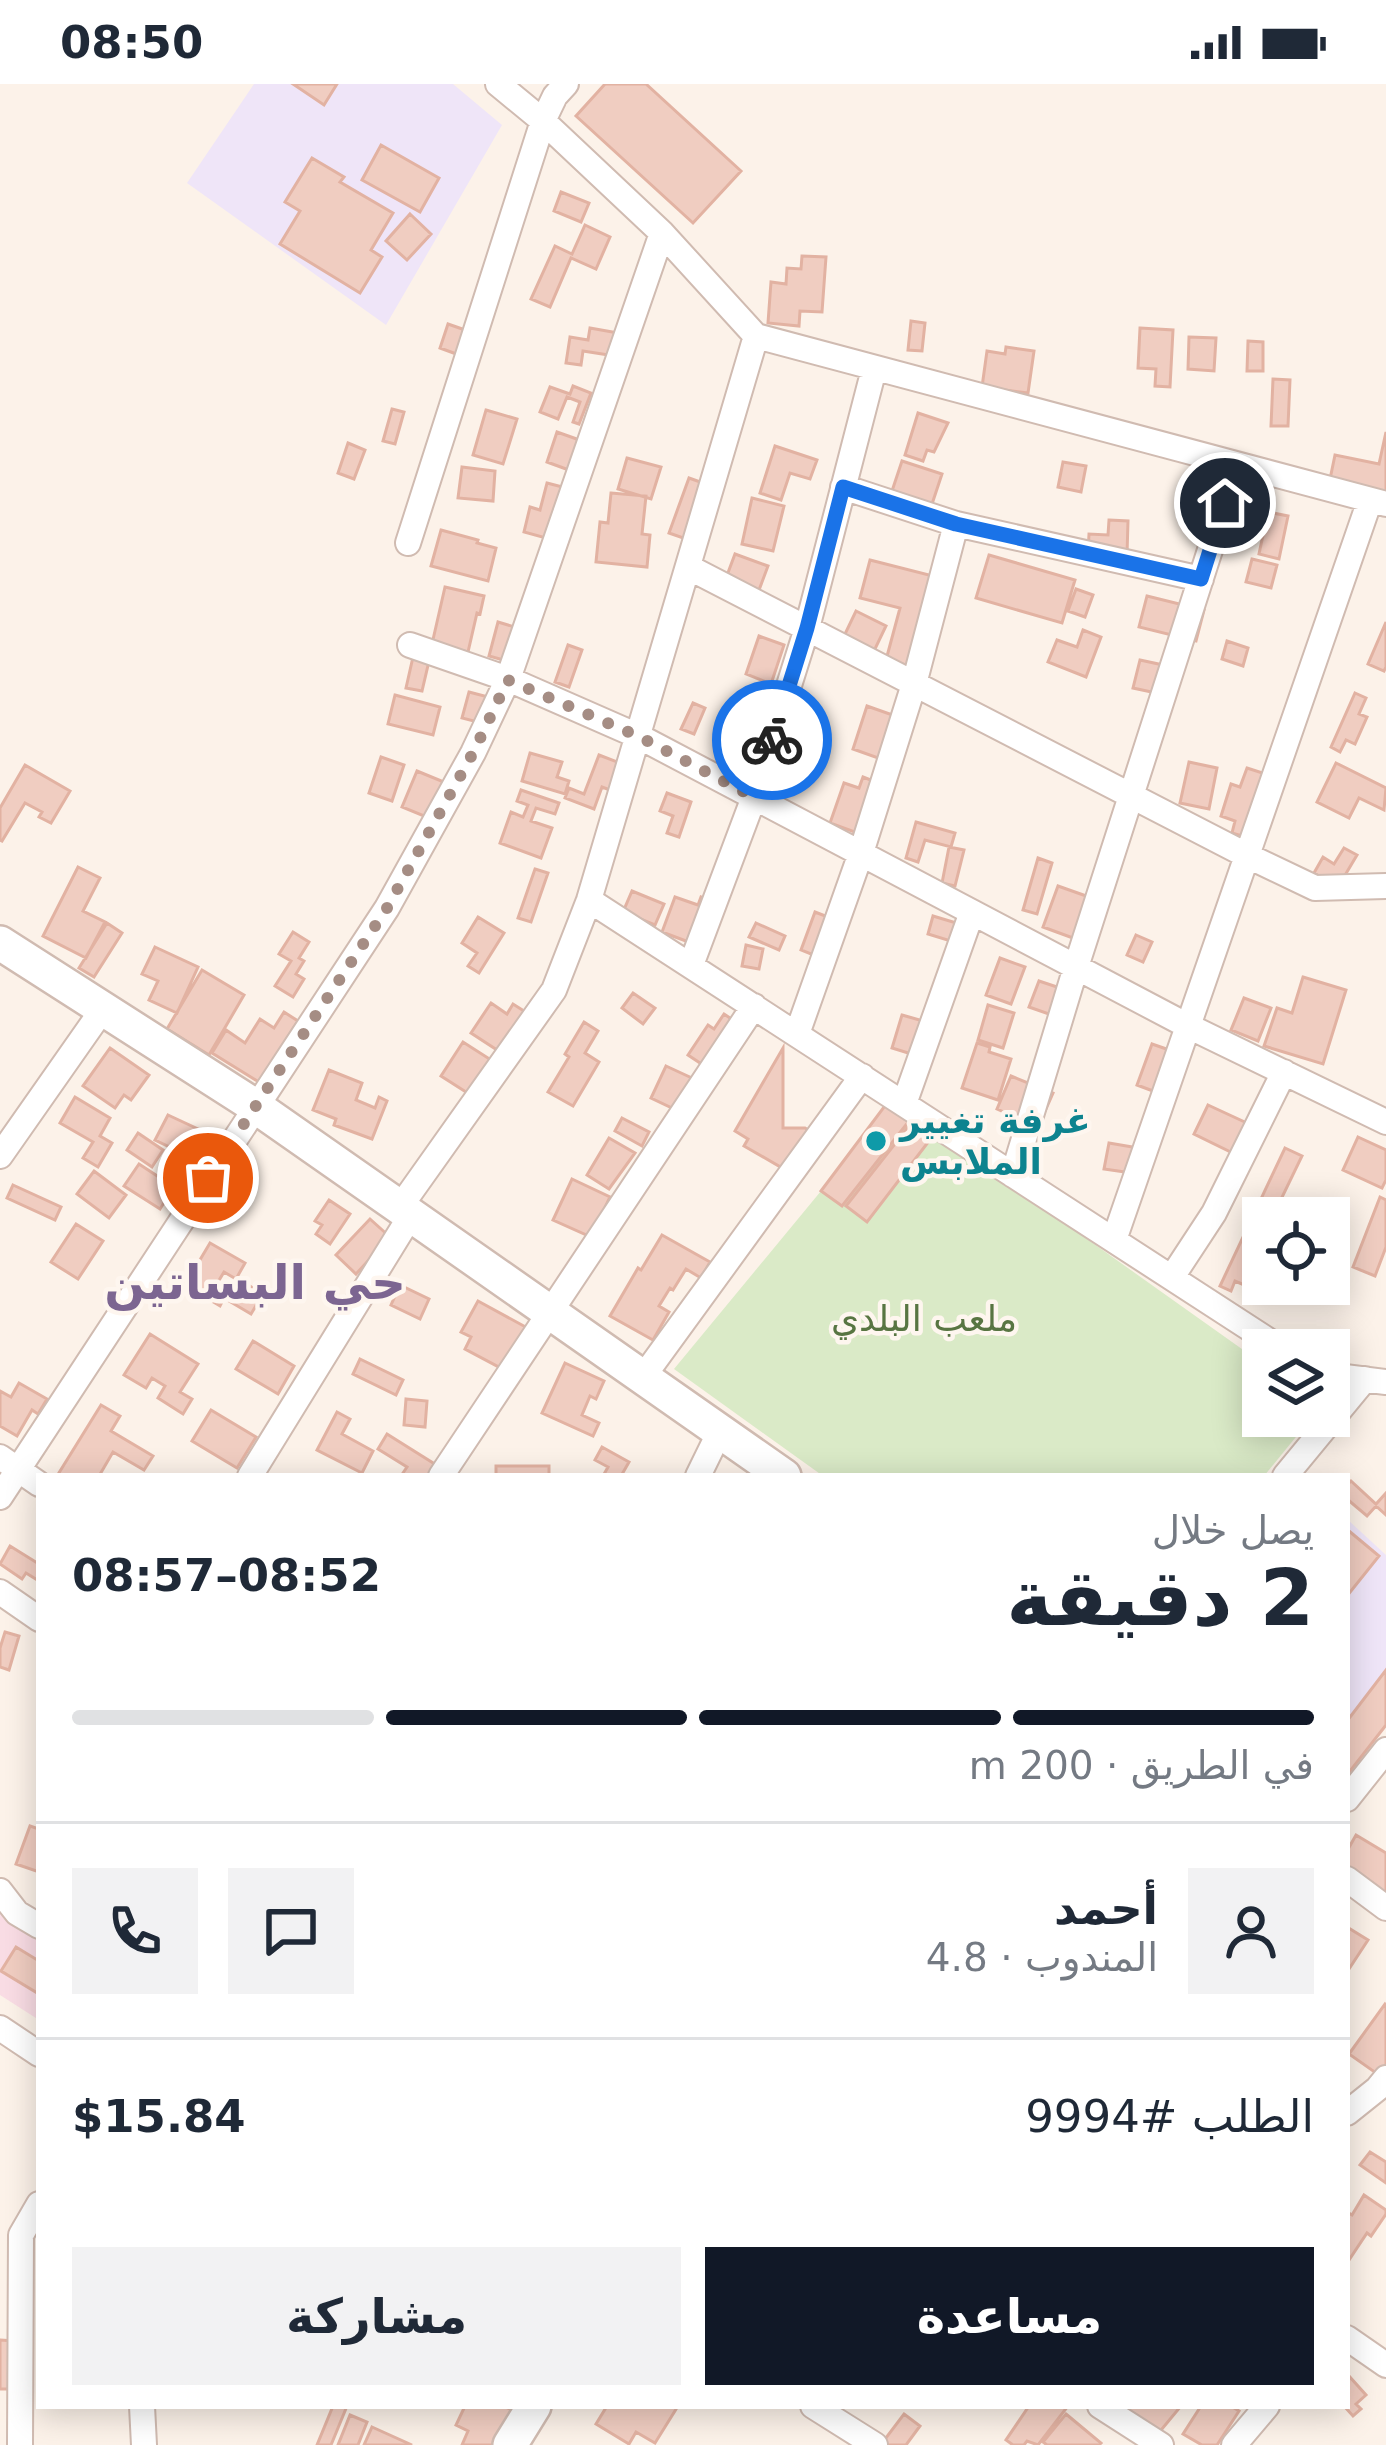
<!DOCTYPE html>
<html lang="ar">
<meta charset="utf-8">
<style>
:root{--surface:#fff;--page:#f2f2f3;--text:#1f2937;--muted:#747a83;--line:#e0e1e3;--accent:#111827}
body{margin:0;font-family:"DejaVu Sans","Noto Sans Arabic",sans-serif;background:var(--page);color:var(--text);direction:rtl;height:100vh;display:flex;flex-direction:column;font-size:45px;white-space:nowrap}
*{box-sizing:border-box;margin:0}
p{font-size:39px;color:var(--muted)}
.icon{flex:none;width:66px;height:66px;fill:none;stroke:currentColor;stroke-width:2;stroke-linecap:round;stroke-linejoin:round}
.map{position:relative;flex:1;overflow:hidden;direction:ltr}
.details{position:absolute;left:36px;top:1389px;width:1314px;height:936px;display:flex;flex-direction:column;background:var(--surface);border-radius:0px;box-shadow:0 6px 30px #0003;direction:rtl}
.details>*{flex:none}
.tools{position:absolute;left:1242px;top:1113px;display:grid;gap:24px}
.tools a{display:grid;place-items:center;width:108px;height:108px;border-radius:0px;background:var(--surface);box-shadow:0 6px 30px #0003;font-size:60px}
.pin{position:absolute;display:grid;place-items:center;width:102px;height:102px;color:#fff;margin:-51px;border:6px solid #fff;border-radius:50%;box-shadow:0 3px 12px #0007}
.courier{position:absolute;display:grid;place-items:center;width:120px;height:120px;margin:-60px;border:9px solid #1a73e8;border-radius:50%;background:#fff;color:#222;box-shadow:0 3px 15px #0007}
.summary em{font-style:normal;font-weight:700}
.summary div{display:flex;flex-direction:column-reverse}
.summary{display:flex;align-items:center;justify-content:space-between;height:204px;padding:0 36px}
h1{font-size:78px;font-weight:700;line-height:90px}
.bar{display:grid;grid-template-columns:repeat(4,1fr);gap:18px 12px;align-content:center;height:144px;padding:0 36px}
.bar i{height:15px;border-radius:9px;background:var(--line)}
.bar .on{background:var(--accent)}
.bar p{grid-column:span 4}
.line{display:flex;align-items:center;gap:30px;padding:0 36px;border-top:3px solid var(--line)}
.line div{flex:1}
.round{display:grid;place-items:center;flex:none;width:126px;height:126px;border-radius:0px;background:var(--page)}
.primary-button{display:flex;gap:24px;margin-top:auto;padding:24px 36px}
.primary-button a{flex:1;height:138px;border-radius:0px;background:var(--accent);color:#fff;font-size:48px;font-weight:700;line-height:138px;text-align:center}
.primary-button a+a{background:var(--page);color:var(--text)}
.status{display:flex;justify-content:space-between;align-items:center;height:84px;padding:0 60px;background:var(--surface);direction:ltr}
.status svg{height:33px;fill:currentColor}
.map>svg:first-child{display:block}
.education{fill:#efe5f8}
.medical{fill:#f9dce4}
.green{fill:#daeac7}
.building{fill:#f0cdc1;stroke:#e2b2a2;stroke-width:3}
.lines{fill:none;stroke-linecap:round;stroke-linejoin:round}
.minor-casing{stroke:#d0bbb1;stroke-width:28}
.tertiary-casing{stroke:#d0bbb1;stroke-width:38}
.minor{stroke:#fff;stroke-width:24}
.tertiary{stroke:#fff;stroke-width:33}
.done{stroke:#a58d84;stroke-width:12;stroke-dasharray:0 21.6}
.route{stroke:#1a73e8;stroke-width:15}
.culture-dot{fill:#0f9aa8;stroke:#fef6ef;stroke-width:4.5}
.labels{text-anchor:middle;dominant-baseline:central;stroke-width:9;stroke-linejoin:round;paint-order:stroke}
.culture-label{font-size:36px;font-weight:bold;fill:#0d838f;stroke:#fef6ef;text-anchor:start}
.park-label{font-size:36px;fill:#587542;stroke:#fef6ef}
.district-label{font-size:48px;font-weight:bold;fill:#7c6591;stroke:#fef6ef}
</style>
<div class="status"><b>08:50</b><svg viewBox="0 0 49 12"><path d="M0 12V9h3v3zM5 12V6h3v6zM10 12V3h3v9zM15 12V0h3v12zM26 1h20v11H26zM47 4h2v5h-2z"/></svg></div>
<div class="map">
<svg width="1386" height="2361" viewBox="0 0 1386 2361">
<rect width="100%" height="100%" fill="#fcf2e9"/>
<path class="education" d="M 254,0 L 453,0 L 502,41 L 386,241 L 187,99 Z
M 1347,1435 L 1386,1471 L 1386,1641 L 1347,1691 Z"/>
<path class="medical" d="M 0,1824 L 8,1838 L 39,1856 L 39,1936 L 0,1911 Z"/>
<path class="green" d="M 890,1015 L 1263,1280 L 1263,1332 L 1313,1332 L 1264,1392 L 823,1392 L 674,1285 L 821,1107 Z"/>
<path class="building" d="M 293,0 L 337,0 L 324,21 Z
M 605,0 L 646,0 L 741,87 L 693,139 L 576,32 Z
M 381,61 L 439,94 L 420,128 L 362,96 Z
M 312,74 L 344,93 L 340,98 L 393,129 L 371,166 L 382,173 L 360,209 L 280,160 L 300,127 L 285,118 Z
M 561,108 L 589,119 L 581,138 L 554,127 Z
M 410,130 L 431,150 L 407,176 L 386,157 Z
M 585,141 L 610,153 L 596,185 L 571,174 L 550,223 L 531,215 L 555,162 L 572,170 Z
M 802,172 L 826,173 L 822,228 L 800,227 L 799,242 L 768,239 L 771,198 L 786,200 L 787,184 L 801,185 Z
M 911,237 L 925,239 L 922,267 L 908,266 Z
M 448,240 L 468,247 L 459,271 L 440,264 Z
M 590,244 L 618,249 L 615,272 L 583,267 L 581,281 L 566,279 L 570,253 L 588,256 Z
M 1140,244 L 1173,246 L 1170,303 L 1155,302 L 1156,285 L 1138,284 Z
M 1189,253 L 1216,254 L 1214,287 L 1188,285 Z
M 1248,257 L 1263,258 L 1263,287 L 1247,287 Z
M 1006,263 L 1034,267 L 1028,309 L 982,303 L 987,267 L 1005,270 Z
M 1273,295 L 1290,296 L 1288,342 L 1271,342 Z
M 573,302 L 591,309 L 579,340 L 573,338 L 580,318 L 567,313 L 558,335 L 540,328 L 550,303 L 570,310 Z
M 392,325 L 404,328 L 395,360 L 383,357 Z
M 486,326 L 517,335 L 503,380 L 473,371 Z
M 918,329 L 948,339 L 934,368 L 927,366 L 923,377 L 905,371 Z
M 557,348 L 588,359 L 577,389 L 547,378 Z
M 1386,348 L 1386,411 L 1329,400 L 1335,371 L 1379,380 Z
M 348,359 L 365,366 L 354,395 L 338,389 Z
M 775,362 L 817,376 L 810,395 L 790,389 L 781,416 L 760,409 Z
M 627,374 L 661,383 L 651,415 L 618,405 Z
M 902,377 L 942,390 L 931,423 L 891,410 Z
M 1063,378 L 1086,382 L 1081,408 L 1058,403 Z
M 462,383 L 495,387 L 493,417 L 458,414 Z
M 689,394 L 720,405 L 686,455 L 669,449 Z
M 547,399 L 578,407 L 564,459 L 524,448 L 530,423 L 540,426 Z
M 611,409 L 646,412 L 642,450 L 650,451 L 647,483 L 596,478 L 600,438 L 608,439 Z
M 752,414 L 784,422 L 773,467 L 742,460 Z
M 1268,428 L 1288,432 L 1279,475 L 1259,470 Z
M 1109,436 L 1128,437 L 1127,471 L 1088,469 L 1089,450 L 1108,451 Z
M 441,446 L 478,456 L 477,459 L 496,464 L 488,497 L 431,482 Z
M 735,470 L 768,482 L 756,514 L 723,502 Z
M 989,471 L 1075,496 L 1062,539 L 976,514 Z
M 1252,475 L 1277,481 L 1271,504 L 1246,498 Z
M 870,476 L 941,494 L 918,584 L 886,576 L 900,524 L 860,514 Z
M 445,503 L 484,512 L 480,530 L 477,529 L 468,568 L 432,560 Z
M 1076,505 L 1093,511 L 1085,533 L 1068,527 Z
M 1147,512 L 1204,526 L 1196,557 L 1139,543 Z
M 856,527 L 886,542 L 874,567 L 844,552 Z
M 498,538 L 531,548 L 521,581 L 489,572 Z
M 1386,538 L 1386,583 L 1384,587 L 1368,580 Z
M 1083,546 L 1101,553 L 1086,593 L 1048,578 L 1057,556 L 1077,563 Z
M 759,552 L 784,561 L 771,600 L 746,590 Z
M 1227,557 L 1248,564 L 1243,582 L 1222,575 Z
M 568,561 L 582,566 L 569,603 L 555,598 Z
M 413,573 L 429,577 L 422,607 L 406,604 Z
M 1140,576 L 1163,581 L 1156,609 L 1133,604 Z
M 469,608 L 496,615 L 489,641 L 462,634 Z
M 1355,609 L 1366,614 L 1359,630 L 1367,633 L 1355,660 L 1346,656 L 1340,668 L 1331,663 Z
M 395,611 L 440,623 L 433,651 L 388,640 Z
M 693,619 L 705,624 L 694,650 L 681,645 Z
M 867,622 L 904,635 L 878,674 L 853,665 Z
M 733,641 L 773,657 L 760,691 L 720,675 Z
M 530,669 L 562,678 L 557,693 L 569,697 L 565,710 L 522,697 Z
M 599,671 L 620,679 L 610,706 L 602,703 L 594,725 L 565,714 L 569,704 L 584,710 Z
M 381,673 L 404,681 L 392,717 L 369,709 Z
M 1189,678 L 1217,684 L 1209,725 L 1180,719 Z
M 1336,679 L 1386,704 L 1384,726 L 1359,714 L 1349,734 L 1317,718 Z
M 25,681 L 70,707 L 51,739 L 39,733 L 42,728 L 25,719 L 2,757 L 0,756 L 0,724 Z
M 1247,684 L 1272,692 L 1252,755 L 1232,749 L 1235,737 L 1221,732 L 1231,700 L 1240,703 Z
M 417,687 L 461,705 L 446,741 L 402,723 Z
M 863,693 L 876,698 L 871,754 L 830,739 L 844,699 L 859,704 Z
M 521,706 L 559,719 L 555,730 L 536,724 L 531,737 L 552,744 L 541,774 L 500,759 L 511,728 L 523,733 L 528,721 L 517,717 Z
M 667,709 L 691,718 L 679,753 L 667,749 L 673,732 L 660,727 Z
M 916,738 L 955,749 L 951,763 L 925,756 L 918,778 L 906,774 Z
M 949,763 L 964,766 L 955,802 L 942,799 Z
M 1344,764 L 1357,771 L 1338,803 L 1314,789 L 1323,773 L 1334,780 Z
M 1038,774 L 1052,779 L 1037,830 L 1023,826 Z
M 78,783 L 100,794 L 83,827 L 105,838 L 86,874 L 43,852 Z
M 535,785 L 548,789 L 531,838 L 518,834 Z
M 1058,802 L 1106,819 L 1092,861 L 1043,843 Z
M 632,807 L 664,820 L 655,841 L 623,828 Z
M 675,813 L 698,821 L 701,813 L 719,820 L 702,863 L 662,848 Z
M 815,828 L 841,838 L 826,876 L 801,866 Z
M 933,832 L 963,841 L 957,859 L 928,850 Z
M 478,833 L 504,849 L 479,889 L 468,882 L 477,869 L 462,859 Z
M 107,839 L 122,849 L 94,893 L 79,884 Z
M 756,839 L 785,852 L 779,866 L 749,853 Z
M 293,848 L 309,858 L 299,874 L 304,877 L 296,890 L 304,895 L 293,913 L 275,902 L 291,877 L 279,870 Z
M 1136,851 L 1152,858 L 1143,878 L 1127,871 Z
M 746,861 L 763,865 L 759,885 L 742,882 Z
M 155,863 L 198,883 L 177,929 L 149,916 L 158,897 L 142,890 Z
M 1000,874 L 1025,883 L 1011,920 L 986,911 Z
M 202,886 L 244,911 L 209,971 L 167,945 Z
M 1303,893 L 1346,906 L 1323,980 L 1264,962 L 1277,924 L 1292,929 Z
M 1039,897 L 1075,909 L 1066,936 L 1029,923 Z
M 633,909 L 655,924 L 643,940 L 622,924 Z
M 1244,914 L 1271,924 L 1258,957 L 1231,946 Z
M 491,919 L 507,930 L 513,920 L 535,934 L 480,1017 L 441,992 L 463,958 L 491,976 L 497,966 L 471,949 Z
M 988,921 L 1014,929 L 1003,964 L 978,956 Z
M 284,928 L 298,937 L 259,998 L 212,969 L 226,946 L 245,959 L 260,935 L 274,944 Z
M 724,930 L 751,948 L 721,993 L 688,971 L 708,941 L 714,945 Z
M 902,931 L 941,942 L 931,976 L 892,964 Z
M 584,938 L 598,947 L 585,969 L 599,978 L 573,1022 L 548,1008 L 569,973 L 565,970 Z
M 977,959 L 990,963 L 989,968 L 1011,975 L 998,1016 L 962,1004 Z
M 1152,960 L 1178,969 L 1158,1024 L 1148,1021 L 1153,1007 L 1137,1001 Z
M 110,964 L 149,991 L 131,1016 L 124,1011 L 115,1024 L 83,1002 Z
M 783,964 L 783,1044 L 805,1044 L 817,1051 L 784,1085 L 744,1062 L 748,1055 L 735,1047 Z
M 666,982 L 709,1002 L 693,1034 L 651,1014 Z
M 329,986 L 362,999 L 356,1016 L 375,1024 L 379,1013 L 387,1017 L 372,1055 L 334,1041 L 336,1035 L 313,1026 Z
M 1011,992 L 1053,1009 L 1038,1043 L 997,1025 Z
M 75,1013 L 110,1034 L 100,1052 L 112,1059 L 98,1083 L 83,1074 L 93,1058 L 60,1039 Z
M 890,1015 L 913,1032 L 842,1122 L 821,1107 Z
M 1208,1021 L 1264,1047 L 1249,1077 L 1194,1050 Z
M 168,1031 L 213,1052 L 201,1078 L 155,1056 Z
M 622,1034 L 649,1048 L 642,1062 L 615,1047 Z
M 909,1042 L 929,1057 L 867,1138 L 846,1122 Z
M 138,1049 L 163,1066 L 152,1083 L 127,1066 Z
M 1358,1053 L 1386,1066 L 1386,1096 L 1382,1104 L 1343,1086 Z
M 609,1054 L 635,1069 L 609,1105 L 587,1091 Z
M 1109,1059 L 1144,1065 L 1139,1090 L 1104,1085 Z
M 1285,1064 L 1302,1072 L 1272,1134 L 1263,1134 L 1263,1174 L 1249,1203 L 1235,1197 L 1231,1207 L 1220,1202 Z
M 139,1080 L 174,1103 L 160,1125 L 124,1102 Z
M 94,1087 L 126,1111 L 109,1134 L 77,1110 Z
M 572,1095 L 610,1113 L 591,1153 L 553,1136 Z
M 13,1101 L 61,1123 L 55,1136 L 7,1114 Z
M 1380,1113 L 1386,1116 L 1386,1163 L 1375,1192 L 1353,1183 Z
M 329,1116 L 350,1130 L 330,1160 L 316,1150 L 322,1141 L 315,1137 Z
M 370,1135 L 390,1153 L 356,1190 L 336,1171 Z
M 76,1140 L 103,1157 L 78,1195 L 51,1178 Z
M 662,1151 L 710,1178 L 701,1194 L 686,1185 L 673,1206 L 670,1204 L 659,1222 L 669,1228 L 653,1256 L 610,1232 L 638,1184 L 641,1186 Z
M 210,1159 L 245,1179 L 236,1195 L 224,1188 L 218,1198 L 231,1205 L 238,1195 L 263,1210 L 251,1230 L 224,1214 L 220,1222 L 185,1201 Z
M 400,1201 L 429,1215 L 420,1235 L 391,1221 Z
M 478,1217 L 533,1247 L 510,1289 L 465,1265 L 471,1253 L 461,1248 Z
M 150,1250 L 198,1280 L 180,1308 L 192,1315 L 183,1330 L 158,1314 L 165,1302 L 152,1294 L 146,1304 L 124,1291 Z
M 253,1257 L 294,1282 L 278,1310 L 236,1285 Z
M 360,1275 L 403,1296 L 396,1311 L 353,1290 Z
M 565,1279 L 604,1297 L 596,1315 L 590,1312 L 582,1331 L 599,1339 L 593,1352 L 542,1329 Z
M 19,1299 L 47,1315 L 38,1330 L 32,1326 L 17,1352 L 0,1342 L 0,1307 L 11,1313 Z
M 406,1315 L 427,1317 L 425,1343 L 404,1341 Z
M 101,1321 L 120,1332 L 111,1347 L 153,1372 L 144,1386 L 113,1368 L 99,1392 L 57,1392 Z
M 211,1326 L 256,1353 L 237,1384 L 192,1357 Z
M 337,1328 L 350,1335 L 342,1350 L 373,1367 L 362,1389 L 317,1366 Z
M 387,1350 L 449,1389 L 447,1392 L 401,1392 L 407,1383 L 378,1365 Z
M 602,1363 L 629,1378 L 621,1392 L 603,1392 L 608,1383 L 595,1376 Z
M 496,1382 L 549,1382 L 549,1392 L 496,1392 Z
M 1351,1397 L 1376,1420 L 1386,1409 L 1386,1431 L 1376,1422 L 1367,1432 L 1347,1415 L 1347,1401 Z
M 1349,1447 L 1379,1472 L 1347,1512 L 1347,1450 Z
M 10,1462 L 39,1480 L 39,1497 L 26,1489 L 22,1495 L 0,1480 Z
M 5,1548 L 19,1552 L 9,1586 L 0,1583 L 0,1564 Z
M 1386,1586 L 1386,1641 L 1347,1691 L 1347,1637 Z
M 30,1742 L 39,1745 L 39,1788 L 16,1780 Z
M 1356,1751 L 1386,1769 L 1386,1823 L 1347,1799 L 1347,1767 Z
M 1347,1843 L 1368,1856 L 1347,1888 Z
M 16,1863 L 39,1877 L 39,1910 L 1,1887 Z
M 1385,1920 L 1386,1921 L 1386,1996 L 1349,1970 Z
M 1370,2068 L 1386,2078 L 1386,2099 L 1360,2081 Z
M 1364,2111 L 1386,2126 L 1386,2130 L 1371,2152 L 1367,2149 L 1347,2179 L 1347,2128 L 1352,2131 Z
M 0,2256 L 14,2257 L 14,2305 L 0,2305 Z
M 1349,2292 L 1366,2311 L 1356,2320 L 1361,2325 L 1353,2332 L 1344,2322 L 1347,2322 Z
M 333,2322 L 347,2322 L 331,2361 L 317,2361 Z
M 465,2322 L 503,2322 L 521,2330 L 507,2361 L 462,2361 L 468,2347 L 456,2341 Z
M 607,2322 L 678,2322 L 655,2359 L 636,2348 L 629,2360 L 596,2340 Z
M 1029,2322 L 1068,2322 L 1038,2361 L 1027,2357 L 1024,2361 L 1013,2361 L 1006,2356 Z
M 1129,2322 L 1181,2322 L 1157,2351 L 1126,2327 Z
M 1201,2322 L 1231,2322 L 1239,2327 L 1217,2361 L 1202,2361 L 1183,2350 Z
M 904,2330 L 920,2342 L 906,2361 L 884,2361 L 882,2359 Z
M 1066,2330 L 1101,2359 L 1099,2361 L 1047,2361 L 1043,2358 Z
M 350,2331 L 367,2338 L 358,2361 L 338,2361 Z
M 372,2343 L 412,2361 L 364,2361 Z"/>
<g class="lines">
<defs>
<path id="minor" d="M 498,0 L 543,37 L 662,149 L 756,252 L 1386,420
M 843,403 L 956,440 L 1201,495
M 408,459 L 543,37 L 555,12 L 566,0
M 688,483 L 1246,771 L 1315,804 L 1386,802
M 410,561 L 508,595 L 638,652 L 1188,942 L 1386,1038
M 589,816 L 1283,1266
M 691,881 L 754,713 L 807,544 L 874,285
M 797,950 L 861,769 L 914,600 L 956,440
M 904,1020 L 972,828
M 0,1072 L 103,925
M 1013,1091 L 1076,883 L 1237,382
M 400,1123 L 554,906 L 589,816 L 756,252
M 1114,1156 L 1370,416
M 1172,1193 L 1214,1129 L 1284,988
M 1329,1291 L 1386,1298
M 643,1293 L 862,992
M 0,1373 L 39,1400
M 250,1392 L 411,1131
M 441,1392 L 754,922
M 698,1392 L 720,1347
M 1285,1392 L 1365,1295
M 0,1413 L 387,824 L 473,669 L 508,595 L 662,149
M 0,1508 L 39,1535
M 1347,1715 L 1386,1666
M 1347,1795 L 1386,1824
M 0,1807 L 17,1829 L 39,1842
M 0,1944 L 39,1970
M 1347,2029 L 1377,2005 L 1386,1994
M 1347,2254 L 1386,2281
M 142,2322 L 144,2361
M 813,2322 L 875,2361
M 1100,2322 L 1161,2361
M 20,2361 L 21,2151 L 39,2120
M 1234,2361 L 1267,2322"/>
<path id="tertiary" d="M 0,859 L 255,1022 L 784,1392
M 510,2361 L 534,2322"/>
</defs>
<use href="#minor" class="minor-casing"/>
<use href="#tertiary" class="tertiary-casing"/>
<use href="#minor" class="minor"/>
<use href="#tertiary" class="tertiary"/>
</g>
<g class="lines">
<path class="done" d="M 208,1094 L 387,824 L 473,669 L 508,596 L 638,652 L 754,713 L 772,656"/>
<path class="route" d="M 772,656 L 807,544 L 843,403 L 956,440 L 1201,495 L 1225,419"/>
</g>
<circle class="culture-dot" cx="876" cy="1057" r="12"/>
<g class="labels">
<g class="culture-label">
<text x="900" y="1036">غرفة تغيير<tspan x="900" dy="41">الملابس</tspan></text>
</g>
<g class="park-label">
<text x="924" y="1234">ملعب البلدي</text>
</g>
<g class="district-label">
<text x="255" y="1198">حي البساتين</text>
</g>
</g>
</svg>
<div class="tools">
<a><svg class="icon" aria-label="locate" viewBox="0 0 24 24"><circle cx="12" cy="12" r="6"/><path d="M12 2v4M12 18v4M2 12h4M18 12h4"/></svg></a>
<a><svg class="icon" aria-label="layers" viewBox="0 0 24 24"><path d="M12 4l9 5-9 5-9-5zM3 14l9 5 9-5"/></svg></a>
</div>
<div class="pin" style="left:208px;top:1094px;background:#ea580c"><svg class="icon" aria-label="bag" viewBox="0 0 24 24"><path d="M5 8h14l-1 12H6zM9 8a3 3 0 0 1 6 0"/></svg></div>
<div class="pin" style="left:1225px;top:419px;background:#1f2937"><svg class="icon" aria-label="home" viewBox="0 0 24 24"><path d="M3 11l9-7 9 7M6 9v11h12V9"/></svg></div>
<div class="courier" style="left:772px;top:656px"><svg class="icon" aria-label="bike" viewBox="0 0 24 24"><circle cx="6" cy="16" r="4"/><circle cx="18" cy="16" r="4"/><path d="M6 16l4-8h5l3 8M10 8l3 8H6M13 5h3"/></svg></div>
<section class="details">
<div class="summary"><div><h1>2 دقيقة</h1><p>يصل خلال</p></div><em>08:52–08:57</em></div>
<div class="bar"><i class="on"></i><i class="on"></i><i class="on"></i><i></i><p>في الطريق · 200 m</p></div>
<div class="line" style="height:216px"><a class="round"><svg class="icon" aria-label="person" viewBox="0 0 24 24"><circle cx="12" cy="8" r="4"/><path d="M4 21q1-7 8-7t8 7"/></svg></a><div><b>أحمد</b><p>المندوب · 4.8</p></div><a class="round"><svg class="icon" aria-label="chat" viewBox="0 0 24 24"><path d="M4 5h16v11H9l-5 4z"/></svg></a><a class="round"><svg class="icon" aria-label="phone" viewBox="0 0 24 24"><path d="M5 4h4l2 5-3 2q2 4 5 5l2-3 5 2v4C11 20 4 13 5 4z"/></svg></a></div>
<div class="line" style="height:156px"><div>الطلب #9994</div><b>$15.84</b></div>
<div class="primary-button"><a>مساعدة</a><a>مشاركة</a></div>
</section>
</div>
